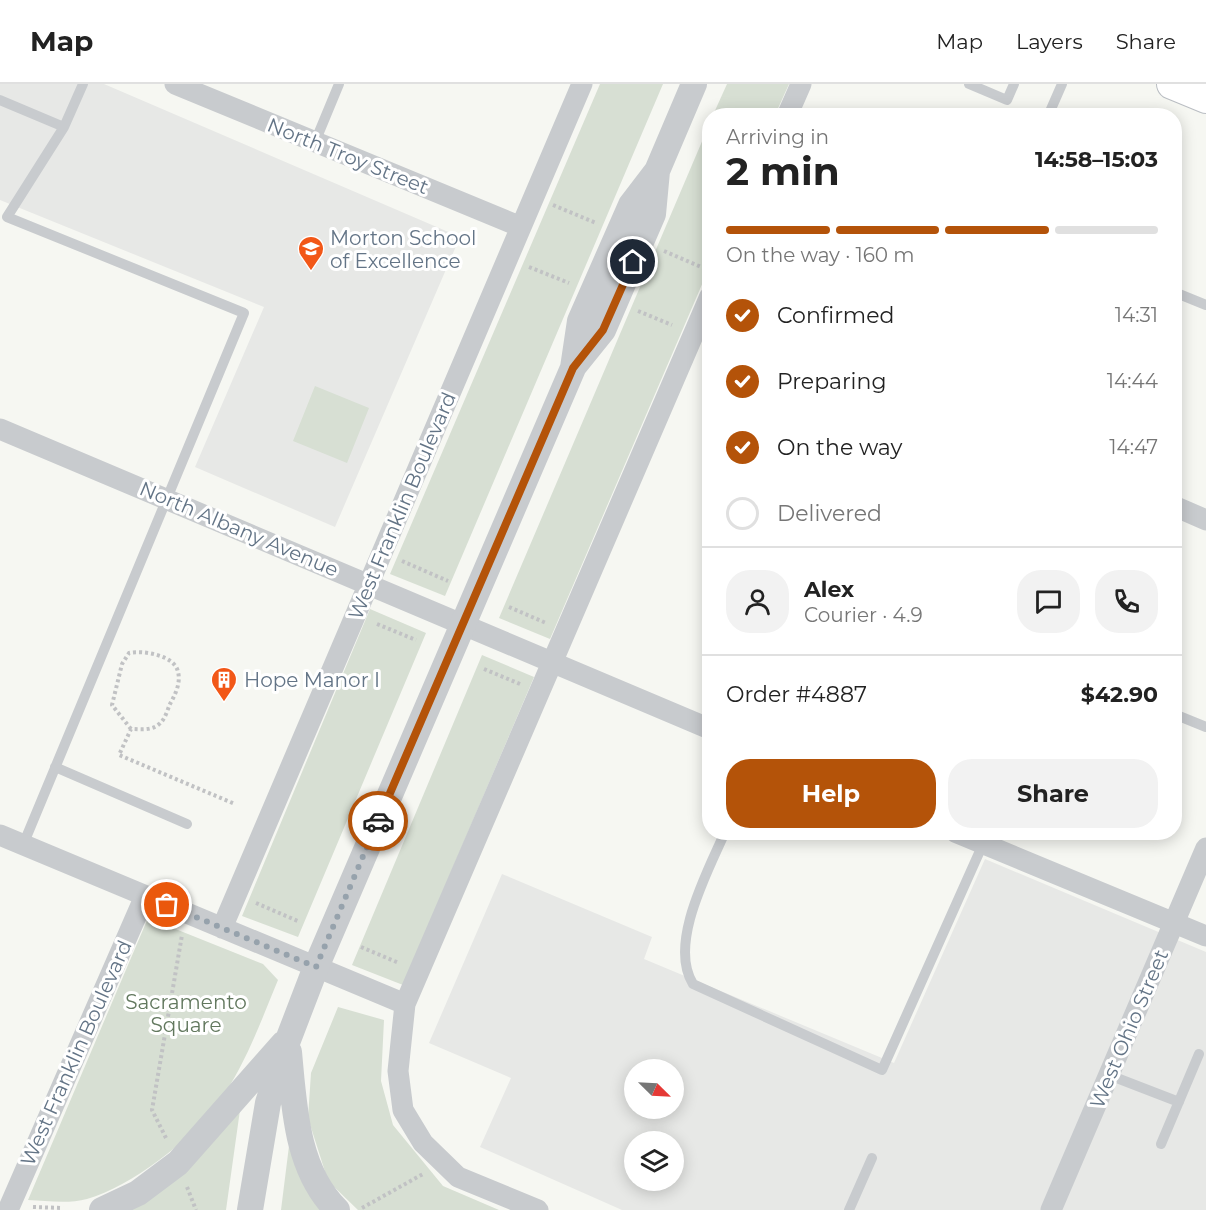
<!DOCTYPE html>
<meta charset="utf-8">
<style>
:root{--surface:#fff;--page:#f2f2f2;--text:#222;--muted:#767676;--line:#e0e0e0;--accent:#b45309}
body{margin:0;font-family:Montserrat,sans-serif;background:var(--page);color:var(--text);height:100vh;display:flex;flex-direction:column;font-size:22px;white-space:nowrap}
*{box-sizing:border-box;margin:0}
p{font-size:20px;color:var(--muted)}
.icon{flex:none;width:33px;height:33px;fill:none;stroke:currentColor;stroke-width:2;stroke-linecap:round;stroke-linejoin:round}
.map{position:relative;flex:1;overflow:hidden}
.panel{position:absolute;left:702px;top:24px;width:480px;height:732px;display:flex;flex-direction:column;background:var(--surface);border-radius:24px;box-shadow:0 3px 15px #0003}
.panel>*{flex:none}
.needle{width:39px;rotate:114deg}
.tools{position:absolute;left:624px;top:975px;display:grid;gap:12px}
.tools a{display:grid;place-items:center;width:60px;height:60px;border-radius:50%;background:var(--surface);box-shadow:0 3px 15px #0003;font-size:30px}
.pin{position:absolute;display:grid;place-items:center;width:51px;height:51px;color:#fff;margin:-26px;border:3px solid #fff;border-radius:50%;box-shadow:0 2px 6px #0007}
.courier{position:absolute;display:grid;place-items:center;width:60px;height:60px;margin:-30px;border:4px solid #b45309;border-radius:50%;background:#fff;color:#222;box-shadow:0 2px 8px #0007}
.head em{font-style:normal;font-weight:700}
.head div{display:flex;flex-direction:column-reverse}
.head{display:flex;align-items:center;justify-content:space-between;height:102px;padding:0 24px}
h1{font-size:39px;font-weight:700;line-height:45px}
.bar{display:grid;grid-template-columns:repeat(4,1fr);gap:9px 6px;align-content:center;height:72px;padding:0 24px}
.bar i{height:8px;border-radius:4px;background:var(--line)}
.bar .selected{background:var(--accent)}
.bar p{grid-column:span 4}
.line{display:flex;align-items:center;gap:15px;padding:0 24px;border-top:2px solid var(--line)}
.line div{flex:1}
.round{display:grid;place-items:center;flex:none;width:63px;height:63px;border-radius:24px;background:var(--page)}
ol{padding:0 24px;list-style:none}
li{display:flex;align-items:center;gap:18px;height:66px}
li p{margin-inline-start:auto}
li .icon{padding:6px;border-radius:50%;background:var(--accent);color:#fff;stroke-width:4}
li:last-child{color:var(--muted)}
li i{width:33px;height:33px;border:3px solid var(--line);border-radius:50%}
.button{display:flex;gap:12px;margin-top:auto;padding:12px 24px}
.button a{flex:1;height:69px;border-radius:24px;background:var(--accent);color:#fff;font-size:24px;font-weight:700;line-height:69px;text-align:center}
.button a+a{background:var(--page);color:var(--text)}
header{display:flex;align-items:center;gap:36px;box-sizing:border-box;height:84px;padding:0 30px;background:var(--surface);border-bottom:2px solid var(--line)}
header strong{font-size:28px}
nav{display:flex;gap:33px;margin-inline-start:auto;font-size:21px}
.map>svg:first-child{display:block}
.built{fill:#e7e8e6;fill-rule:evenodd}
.green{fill:#d7dfd3}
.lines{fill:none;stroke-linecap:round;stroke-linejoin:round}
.secondary-casing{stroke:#babec3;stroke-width:32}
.path{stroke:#c1c2c4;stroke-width:4;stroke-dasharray:3 3;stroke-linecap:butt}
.service{stroke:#c8cbce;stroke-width:10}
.minor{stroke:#c8cbce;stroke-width:21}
.tertiary{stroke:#c8cbce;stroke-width:26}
.secondary{stroke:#fff;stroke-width:30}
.done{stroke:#96a2ac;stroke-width:6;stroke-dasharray:0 10.8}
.route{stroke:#b45309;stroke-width:8}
.labels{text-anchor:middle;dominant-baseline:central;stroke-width:6;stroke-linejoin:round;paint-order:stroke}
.street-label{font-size:20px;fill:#637486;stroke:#fff}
.poi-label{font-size:20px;fill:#637486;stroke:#fff;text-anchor:start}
.park-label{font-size:20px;fill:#62785e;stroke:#fff}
</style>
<header>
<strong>Map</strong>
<nav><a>Map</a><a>Layers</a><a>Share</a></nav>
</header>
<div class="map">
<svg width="1206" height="1126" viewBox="0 0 1206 1126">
<rect width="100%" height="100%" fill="#f6f7f2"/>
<path class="built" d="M 0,0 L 104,0 L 460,153 L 335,443 L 195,383 L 264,223 L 0,116 Z
M 985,775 L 1206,868 L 1206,1126 L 622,1126 L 480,1063 L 511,994 L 429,959 L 502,790 L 652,853 L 644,875 L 894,979 ZM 634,986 L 674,986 L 674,1024 L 634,1024 ZM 634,1058 L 674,1058 L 674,1096 L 634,1096 Z"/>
<path class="green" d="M 600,0 L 663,0 L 445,512 L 390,490 Z
M 727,0 L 789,0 L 775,31 L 713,31 Z
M 709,41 L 709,184 L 550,555 L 499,534 Z
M 315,302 L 369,324 L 347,379 L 293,357 Z
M 370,525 L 426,549 L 298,853 L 242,832 Z
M 482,571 L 534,593 L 403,901 L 352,881 Z
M 148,834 L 263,880 L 278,896 C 261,937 245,982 218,1019 C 191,1056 132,1102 87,1115 C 69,1120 47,1117 28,1116 Z
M 338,923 L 384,936 L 381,997 L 393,1041 L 443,1102 L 499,1126 L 358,1126 L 328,1097 L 308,1034 L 311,989 Z
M 240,1026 L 226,1126 L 128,1126 Z
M 289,1062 L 323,1126 L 281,1126 Z"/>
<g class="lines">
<defs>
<path id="secondary" d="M 1172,0 L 1206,14"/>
</defs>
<use href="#secondary" class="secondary-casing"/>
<path class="path" d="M 553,121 L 596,139
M 664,167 L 708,186
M 529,183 L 569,199
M 638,227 L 672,241
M 402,477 L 448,497
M 509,523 L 546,539
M 377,540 L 416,556
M 484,585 L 520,600
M 131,645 L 112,621 L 122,580 L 129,569 C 142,566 175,571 178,588 C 181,599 175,611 170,620 C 167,627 165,636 158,641 C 150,647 140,645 131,645 L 119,671 L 235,720
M 256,819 L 300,838
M 361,863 L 399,879
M 166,1054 L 152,1026 L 182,851
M 187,1103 L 196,1126
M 33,1123 L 63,1124
M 362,1124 L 423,1090"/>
<path class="service" d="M 969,0 L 1007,16 L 1014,0
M 0,16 L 64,43 L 83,0
M 1048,32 L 1062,0
M 315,58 L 339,0
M 1174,208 L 1206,221
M 1174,630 L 1206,643
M 55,683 L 187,740
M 725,748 C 708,787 668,860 693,900 L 882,986 L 983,760
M 23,761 L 244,229 L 7,133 L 64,43
M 1109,991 L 1179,1018
M 1161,1060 L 1199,970
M 849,1126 L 872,1074"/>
<path class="minor" d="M 175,0 L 521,143
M 787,32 L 801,0
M 0,345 L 710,645
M 1174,422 L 1206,436
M 955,748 L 1206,852
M 0,751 L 405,920
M 222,844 L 582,0
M 8,1126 L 145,812
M 538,1126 L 458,1093 L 423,1059 L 403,1026 L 398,987 L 405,920 L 710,212
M 1051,1126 L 1206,764"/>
<path class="tertiary" d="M 574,282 L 603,246 L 653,130 L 657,87
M 289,968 C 294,1021 296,1086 337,1126
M 102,1126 L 138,1109 L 178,1079 L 283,960
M 250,1126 L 268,1019 L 288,956 L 316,883 L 573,284 L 580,237 L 631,121 L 657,87 L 694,0"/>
<use href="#secondary" class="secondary"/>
</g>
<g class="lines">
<path class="done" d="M 167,821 L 316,883 L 378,737"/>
<path class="route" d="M 378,737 L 573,284 L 603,246 L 633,178"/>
</g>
<defs>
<symbol id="school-pin" viewBox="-11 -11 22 30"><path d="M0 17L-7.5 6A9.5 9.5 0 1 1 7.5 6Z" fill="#f25717" stroke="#fff"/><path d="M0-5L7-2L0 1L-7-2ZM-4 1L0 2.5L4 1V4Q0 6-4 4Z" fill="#fff"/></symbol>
<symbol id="building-pin" viewBox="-11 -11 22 30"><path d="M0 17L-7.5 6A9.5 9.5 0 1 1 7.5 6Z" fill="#f25717" stroke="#fff"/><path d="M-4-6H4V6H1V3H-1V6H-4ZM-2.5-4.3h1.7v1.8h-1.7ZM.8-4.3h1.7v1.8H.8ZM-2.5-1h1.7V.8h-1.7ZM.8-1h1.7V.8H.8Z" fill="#fff"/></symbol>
</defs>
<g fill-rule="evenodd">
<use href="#school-pin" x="296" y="150" width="30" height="40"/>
<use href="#building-pin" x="209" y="581" width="30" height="40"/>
</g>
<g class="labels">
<g class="street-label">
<text transform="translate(348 72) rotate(22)">North Troy Street</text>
<text transform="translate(402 422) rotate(-67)">West Franklin Boulevard</text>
<text transform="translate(239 445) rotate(23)">North Albany Avenue</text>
<text transform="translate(1129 945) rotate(-67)">West Ohio Street</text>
<text transform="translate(76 969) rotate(-66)">West Franklin Boulevard</text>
</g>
<g class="poi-label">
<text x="330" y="154">Morton School<tspan x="330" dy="23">of Excellence</tspan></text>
<text x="244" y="596">Hope Manor I</text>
</g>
<g class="park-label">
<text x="186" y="918">Sacramento<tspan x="186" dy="23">Square</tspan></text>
</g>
</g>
</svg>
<div class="tools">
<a><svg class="needle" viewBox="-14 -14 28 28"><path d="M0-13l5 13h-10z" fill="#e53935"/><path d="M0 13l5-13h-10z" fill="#767676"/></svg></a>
<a><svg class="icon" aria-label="layers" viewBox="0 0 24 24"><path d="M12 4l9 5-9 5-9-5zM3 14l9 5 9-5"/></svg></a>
</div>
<div class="pin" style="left:167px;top:821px;background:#ea580c"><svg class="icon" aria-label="bag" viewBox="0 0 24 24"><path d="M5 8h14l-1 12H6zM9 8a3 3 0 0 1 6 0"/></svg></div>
<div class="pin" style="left:633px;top:178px;background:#1f2937"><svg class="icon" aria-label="home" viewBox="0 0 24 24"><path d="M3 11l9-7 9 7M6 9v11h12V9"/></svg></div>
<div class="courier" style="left:378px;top:737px"><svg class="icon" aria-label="car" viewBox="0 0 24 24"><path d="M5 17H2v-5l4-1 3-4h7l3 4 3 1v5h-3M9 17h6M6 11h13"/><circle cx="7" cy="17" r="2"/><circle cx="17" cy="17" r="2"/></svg></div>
<section class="panel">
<div class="head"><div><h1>2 min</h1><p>Arriving in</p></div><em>14:58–15:03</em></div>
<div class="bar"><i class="selected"></i><i class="selected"></i><i class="selected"></i><i></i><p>On the way · 160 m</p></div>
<ol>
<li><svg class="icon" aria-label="check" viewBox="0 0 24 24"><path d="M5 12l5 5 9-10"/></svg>Confirmed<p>14:31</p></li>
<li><svg class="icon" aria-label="check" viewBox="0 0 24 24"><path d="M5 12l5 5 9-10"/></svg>Preparing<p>14:44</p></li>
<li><svg class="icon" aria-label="check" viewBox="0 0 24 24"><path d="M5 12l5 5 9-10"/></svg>On the way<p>14:47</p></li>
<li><i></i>Delivered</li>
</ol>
<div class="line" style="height:108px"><a class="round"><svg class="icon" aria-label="person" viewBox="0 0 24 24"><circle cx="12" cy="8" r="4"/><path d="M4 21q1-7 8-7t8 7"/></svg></a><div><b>Alex</b><p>Courier · 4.9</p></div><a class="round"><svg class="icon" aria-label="chat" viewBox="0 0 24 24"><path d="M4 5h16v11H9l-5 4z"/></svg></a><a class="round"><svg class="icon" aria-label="phone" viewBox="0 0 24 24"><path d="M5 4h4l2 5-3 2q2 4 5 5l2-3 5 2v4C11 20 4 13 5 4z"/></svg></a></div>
<div class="line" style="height:78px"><div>Order #4887</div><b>$42.90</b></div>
<div class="button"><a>Help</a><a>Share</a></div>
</section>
</div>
